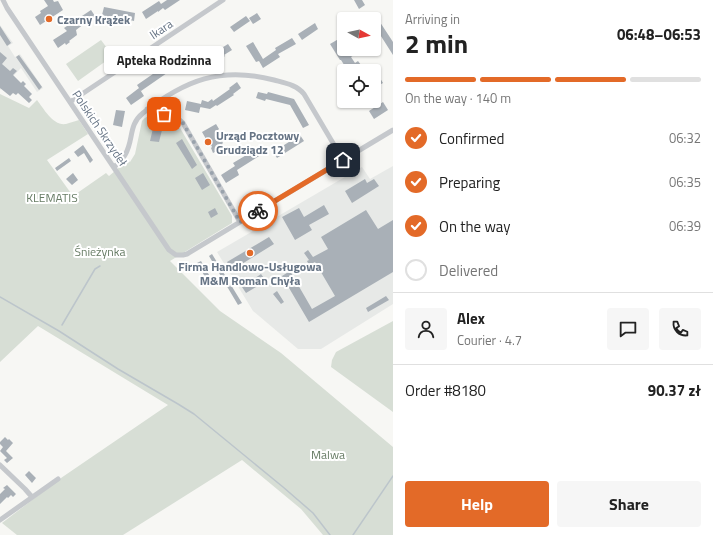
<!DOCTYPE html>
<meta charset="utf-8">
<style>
:root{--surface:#fff;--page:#f6f6f6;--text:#222;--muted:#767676;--line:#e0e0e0;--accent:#e36a28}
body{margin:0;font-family:"Titillium Web",sans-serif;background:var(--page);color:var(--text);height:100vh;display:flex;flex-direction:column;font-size:15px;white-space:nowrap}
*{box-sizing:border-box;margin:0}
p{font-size:13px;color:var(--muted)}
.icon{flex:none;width:22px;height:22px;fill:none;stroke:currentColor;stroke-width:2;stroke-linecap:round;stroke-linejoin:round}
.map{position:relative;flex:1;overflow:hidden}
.drawer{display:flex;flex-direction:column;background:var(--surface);width:320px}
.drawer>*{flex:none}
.needle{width:26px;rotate:98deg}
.controls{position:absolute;left:337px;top:12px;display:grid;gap:8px}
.controls a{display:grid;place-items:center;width:44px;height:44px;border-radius:4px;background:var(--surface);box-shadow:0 1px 3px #0004;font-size:20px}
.pin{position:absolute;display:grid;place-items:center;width:34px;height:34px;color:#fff;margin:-17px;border-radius:8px;box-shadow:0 2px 6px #0006}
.courier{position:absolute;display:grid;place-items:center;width:40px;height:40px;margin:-20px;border:3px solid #e36a28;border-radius:50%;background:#fff;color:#222;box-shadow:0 1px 5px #0007}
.bubble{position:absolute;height:28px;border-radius:4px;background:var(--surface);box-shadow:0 1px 3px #0004;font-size:13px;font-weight:700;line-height:28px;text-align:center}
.headline em{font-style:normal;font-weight:700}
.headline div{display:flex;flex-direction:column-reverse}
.headline{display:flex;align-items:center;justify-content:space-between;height:68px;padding:0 12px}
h1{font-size:26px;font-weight:700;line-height:30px}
.bar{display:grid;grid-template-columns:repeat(4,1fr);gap:6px 4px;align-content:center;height:48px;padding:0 12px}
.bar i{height:5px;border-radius:3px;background:var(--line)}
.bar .active{background:var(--accent)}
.bar p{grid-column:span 4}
.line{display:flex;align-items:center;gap:10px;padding:0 12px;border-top:1px solid var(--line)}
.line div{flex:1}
.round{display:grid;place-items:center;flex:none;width:42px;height:42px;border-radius:4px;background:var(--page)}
ol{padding:0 12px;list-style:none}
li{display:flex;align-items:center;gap:12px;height:44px}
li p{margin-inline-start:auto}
li .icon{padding:4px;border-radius:50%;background:var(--accent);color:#fff;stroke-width:4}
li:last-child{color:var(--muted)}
li i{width:22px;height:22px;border:2px solid var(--line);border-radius:50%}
.button{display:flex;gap:8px;margin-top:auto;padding:8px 12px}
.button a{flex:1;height:46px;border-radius:4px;background:var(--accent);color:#fff;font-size:16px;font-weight:700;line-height:46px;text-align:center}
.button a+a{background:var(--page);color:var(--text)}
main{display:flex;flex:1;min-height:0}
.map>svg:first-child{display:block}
.built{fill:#e7e9e7}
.green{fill:#d7ded5}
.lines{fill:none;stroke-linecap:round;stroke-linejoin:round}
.stream{stroke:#bcc5cb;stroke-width:1.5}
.building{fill:#a9b0b7}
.minor{stroke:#c5c8cc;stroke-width:5}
.done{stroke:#99a2ac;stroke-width:4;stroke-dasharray:0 7.2}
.route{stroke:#e36a28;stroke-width:5}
.poi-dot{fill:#e36a28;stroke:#fff;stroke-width:1.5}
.labels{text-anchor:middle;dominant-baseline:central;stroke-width:4;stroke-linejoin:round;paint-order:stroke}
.poi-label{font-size:12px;font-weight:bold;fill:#667485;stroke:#fff;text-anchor:start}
.street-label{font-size:12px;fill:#667485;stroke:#fff}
.park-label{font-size:12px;fill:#677c65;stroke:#fff}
</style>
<main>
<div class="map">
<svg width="393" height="535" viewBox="0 0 393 535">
<rect width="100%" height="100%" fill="#f7f7f4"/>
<path class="built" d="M 0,25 L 13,43 L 8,46 L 15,57 L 20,54 L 43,88 L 37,92 L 21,68 L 0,90 Z
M 393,166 L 393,304 L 321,349 L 298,349 L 253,311 L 217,252 L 362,167 L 370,179 Z"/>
<path class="green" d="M 101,40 L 113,56 L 78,81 L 66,64 Z
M 0,94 L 29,108 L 37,100 C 44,109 53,126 66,124 C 70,123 75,121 79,120 L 88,134 L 47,160 L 73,196 L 106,173 L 109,176 L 121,166 L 126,159 L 130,162 L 135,154 L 142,121 C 145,117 148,116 152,116 L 173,121 L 175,122 L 172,124 L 176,130 L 180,128 L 232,216 L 232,223 L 170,261 L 220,311 L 281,353 L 393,447 L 393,535 L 323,535 L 301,509 L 242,460 L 123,535 L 17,535 L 2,523 L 61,478 L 168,405 L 38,326 L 0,362 Z
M 393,321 L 393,412 L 331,367 L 332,360 L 336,352 Z"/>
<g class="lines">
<path class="stream" d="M 0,297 L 59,331 L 118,369 L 178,404 L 194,414 L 283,487 L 313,513 L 330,535
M 62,325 L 95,269 L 100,266
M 353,535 L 393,476"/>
</g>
<path class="building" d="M 44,0 L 53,0 L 54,2 L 58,1 L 63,10 L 40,25 L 35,17 L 41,13 L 40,11 L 48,6 Z
M 167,0 L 180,0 L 165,10 L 163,8 L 158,12 L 158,11 L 146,19 L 142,12 L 159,1 L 161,4 Z
M 354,0 L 362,0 L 365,5 L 359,9 Z
M 104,7 L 135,13 L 134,21 L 130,20 L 130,22 L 125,21 L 126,19 L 111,16 L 110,18 L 106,18 L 106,16 L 102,15 Z
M 91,10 L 95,16 L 92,19 L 93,20 L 89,23 L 88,21 L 76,30 L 77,35 L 69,41 L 70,42 L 66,45 L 65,43 L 58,48 L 53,40 L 67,31 L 64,28 Z
M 257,13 L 261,19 L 253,24 L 249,18 Z
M 374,13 L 393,42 L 393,55 L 379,33 L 378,34 L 374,27 L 374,19 L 364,19 Z
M 246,16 L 250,21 L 234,32 L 230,27 Z
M 315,23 L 318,29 L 302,40 L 298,34 Z
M 0,26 L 11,43 L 7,46 L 0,35 Z
M 342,37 L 344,41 L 341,43 L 345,51 L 348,49 L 363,49 L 351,57 L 355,63 L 358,61 L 361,65 L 357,67 L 358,69 L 357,69 L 358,71 L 348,71 L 341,60 L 340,60 L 330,44 Z
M 292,38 L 296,44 L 278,54 L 280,57 L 263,68 L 259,61 L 256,62 L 246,46 L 253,42 L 263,59 L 276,50 L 275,48 Z
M 228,44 L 232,50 L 224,55 L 225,56 L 208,67 L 207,66 L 201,70 L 191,68 L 190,74 L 176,71 L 178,62 L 192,65 L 193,61 L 200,63 L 203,60 L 204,62 L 221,51 L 220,49 Z
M 0,52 L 7,58 L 2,64 L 10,71 L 13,68 L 17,71 L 13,75 L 21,83 L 23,81 L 26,84 L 24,86 L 32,94 L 29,97 L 32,100 L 29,103 L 18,93 L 16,95 L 13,93 L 10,96 L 0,88 Z
M 19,55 L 42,87 L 39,90 L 16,57 Z
M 163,67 L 167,73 L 141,91 L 137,85 Z
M 374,68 L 383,83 L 374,88 Z
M 237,82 L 241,88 L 233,94 L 234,95 L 217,106 L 216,105 L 210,109 L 200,107 L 202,100 L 208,102 L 212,99 L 213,101 L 230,89 L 229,88 Z
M 139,88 L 144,96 L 131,105 L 126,98 Z
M 258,92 L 267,94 L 268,92 L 294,99 L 309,125 L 303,128 L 290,105 L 266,99 L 265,101 L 256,98 Z
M 187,101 L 201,104 L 199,113 L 185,110 Z
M 383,102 L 388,110 L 374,119 L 369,111 Z
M 116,110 L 125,111 L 122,127 L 113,125 Z
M 154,124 L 163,126 L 159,142 L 150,141 Z
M 216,124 L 219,129 L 218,130 L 218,132 L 217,132 L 223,143 L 222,144 L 224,147 L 213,153 L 211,148 L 212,147 L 207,138 L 206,139 L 202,132 Z
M 300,135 L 304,141 L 277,158 L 273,152 Z
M 182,139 L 197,165 L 192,169 L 176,143 Z
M 83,145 L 93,160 L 90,163 L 84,153 L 78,157 L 74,152 Z
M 260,147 L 264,153 L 237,170 L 239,175 L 226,183 L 221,175 L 235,166 L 233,163 Z
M 69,158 L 71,161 L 57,171 L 55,168 Z
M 73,173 L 78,180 L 72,185 L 66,179 Z
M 203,173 L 210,185 L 202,190 L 195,178 Z
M 365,179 L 367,183 L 374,179 L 379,186 L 352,203 L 345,191 Z
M 324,205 L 329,214 L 309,225 L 312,230 L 295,240 L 282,217 L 299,208 L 304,217 Z
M 215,208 L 218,214 L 211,218 L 208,212 Z
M 366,210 L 378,229 L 393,220 L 393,272 L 309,322 L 282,276 L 290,271 L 312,309 L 335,296 L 315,262 L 309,265 L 307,261 L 309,260 L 304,253 L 308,250 L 313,257 L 328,249 L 321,237 Z
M 269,237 L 274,244 L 232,270 L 227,262 Z
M 212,254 L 242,303 L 238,305 L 209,256 Z
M 201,261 L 212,280 L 208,282 L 197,263 Z
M 261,274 L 266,281 L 246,293 L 242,287 Z
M 277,291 L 284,302 L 281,304 L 273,294 Z
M 386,296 L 389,300 L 368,312 L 366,308 Z
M 5,437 L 8,440 L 9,439 L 13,443 L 6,451 L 13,458 L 7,463 L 4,460 L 7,458 L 0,451 L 3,447 L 0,444 L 0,442 Z
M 29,471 L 36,478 L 32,483 L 25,475 Z
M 7,485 L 16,494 L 13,497 L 11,495 L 8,498 L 7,497 L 0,504 L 0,494 L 5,489 L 3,488 Z"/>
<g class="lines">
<path class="minor" d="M 3,0 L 7,8 L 169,250 L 176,255 L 183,255 L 187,254 L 343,160 L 393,130
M 70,102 L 223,0
M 147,109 C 159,114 174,113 183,123 L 240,222
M 114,167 C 118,164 122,160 125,155 C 134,140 128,125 143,113 C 185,80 221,66 274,80 C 285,83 297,85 304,94 L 343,160
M 0,465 L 25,489 L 32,497
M 0,520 L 58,479"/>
</g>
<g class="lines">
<path class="done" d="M 164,114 L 177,118 L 183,123 L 240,222 L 258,211"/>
<path class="route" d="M 258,211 L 343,160"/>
</g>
<g class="poi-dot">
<circle cx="49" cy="19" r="4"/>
<circle cx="208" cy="142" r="4"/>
<circle cx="250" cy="253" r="4"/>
</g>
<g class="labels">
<g class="poi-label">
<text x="57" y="19">Czarny Krążek</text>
<text x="216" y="135">Urząd Pocztowy<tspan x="216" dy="14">Grudziądz 12</tspan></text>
<text x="250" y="266" text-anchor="middle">Firma Handlowo-Usługowa<tspan x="250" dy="14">M&amp;M Roman Chyła</tspan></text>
</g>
<g class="street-label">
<text transform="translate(161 29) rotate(-34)">Ikara</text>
<text transform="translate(100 128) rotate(56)">Polskich Skrzydeł</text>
</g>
<g class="park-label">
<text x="52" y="197">KLEMATIS</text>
<text x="100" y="251">Śnieżynka</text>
<text x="328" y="454">Malwa</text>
</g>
</g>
</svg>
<div class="controls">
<a><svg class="needle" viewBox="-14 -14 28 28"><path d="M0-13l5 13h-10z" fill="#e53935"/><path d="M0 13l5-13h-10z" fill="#767676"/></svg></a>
<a><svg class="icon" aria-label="locate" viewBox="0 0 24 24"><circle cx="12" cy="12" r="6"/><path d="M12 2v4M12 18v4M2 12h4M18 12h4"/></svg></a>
</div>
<div class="pin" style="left:164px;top:114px;background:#ea580c"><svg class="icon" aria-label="bag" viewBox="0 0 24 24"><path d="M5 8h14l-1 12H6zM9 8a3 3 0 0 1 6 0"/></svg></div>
<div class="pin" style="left:343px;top:160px;background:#1f2937"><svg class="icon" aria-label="home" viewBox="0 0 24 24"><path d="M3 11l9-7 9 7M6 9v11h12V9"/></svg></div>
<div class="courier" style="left:258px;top:211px"><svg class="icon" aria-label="bike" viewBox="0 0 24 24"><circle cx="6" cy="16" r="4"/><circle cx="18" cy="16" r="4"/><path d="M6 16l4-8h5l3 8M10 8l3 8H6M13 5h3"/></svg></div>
<div class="bubble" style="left:104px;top:46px;width:120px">Apteka Rodzinna</div>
</div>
<section class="drawer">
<div class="headline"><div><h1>2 min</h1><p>Arriving in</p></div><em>06:48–06:53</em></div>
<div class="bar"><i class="active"></i><i class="active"></i><i class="active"></i><i></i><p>On the way · 140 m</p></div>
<ol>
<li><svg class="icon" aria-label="check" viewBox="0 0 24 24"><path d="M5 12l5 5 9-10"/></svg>Confirmed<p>06:32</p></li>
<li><svg class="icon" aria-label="check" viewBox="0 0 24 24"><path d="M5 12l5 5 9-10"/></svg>Preparing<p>06:35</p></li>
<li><svg class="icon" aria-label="check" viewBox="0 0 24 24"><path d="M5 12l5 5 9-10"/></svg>On the way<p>06:39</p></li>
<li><i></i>Delivered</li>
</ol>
<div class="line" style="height:72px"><a class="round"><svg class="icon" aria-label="person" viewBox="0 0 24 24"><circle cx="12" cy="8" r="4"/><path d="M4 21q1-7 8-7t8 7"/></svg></a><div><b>Alex</b><p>Courier · 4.7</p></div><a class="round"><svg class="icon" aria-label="chat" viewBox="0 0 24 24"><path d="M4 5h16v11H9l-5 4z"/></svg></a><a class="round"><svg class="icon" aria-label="phone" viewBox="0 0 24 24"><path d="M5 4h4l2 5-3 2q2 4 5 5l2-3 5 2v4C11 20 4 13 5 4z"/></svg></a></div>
<div class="line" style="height:52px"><div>Order #8180</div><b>90.37 zł</b></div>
<div class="button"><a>Help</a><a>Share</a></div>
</section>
</main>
